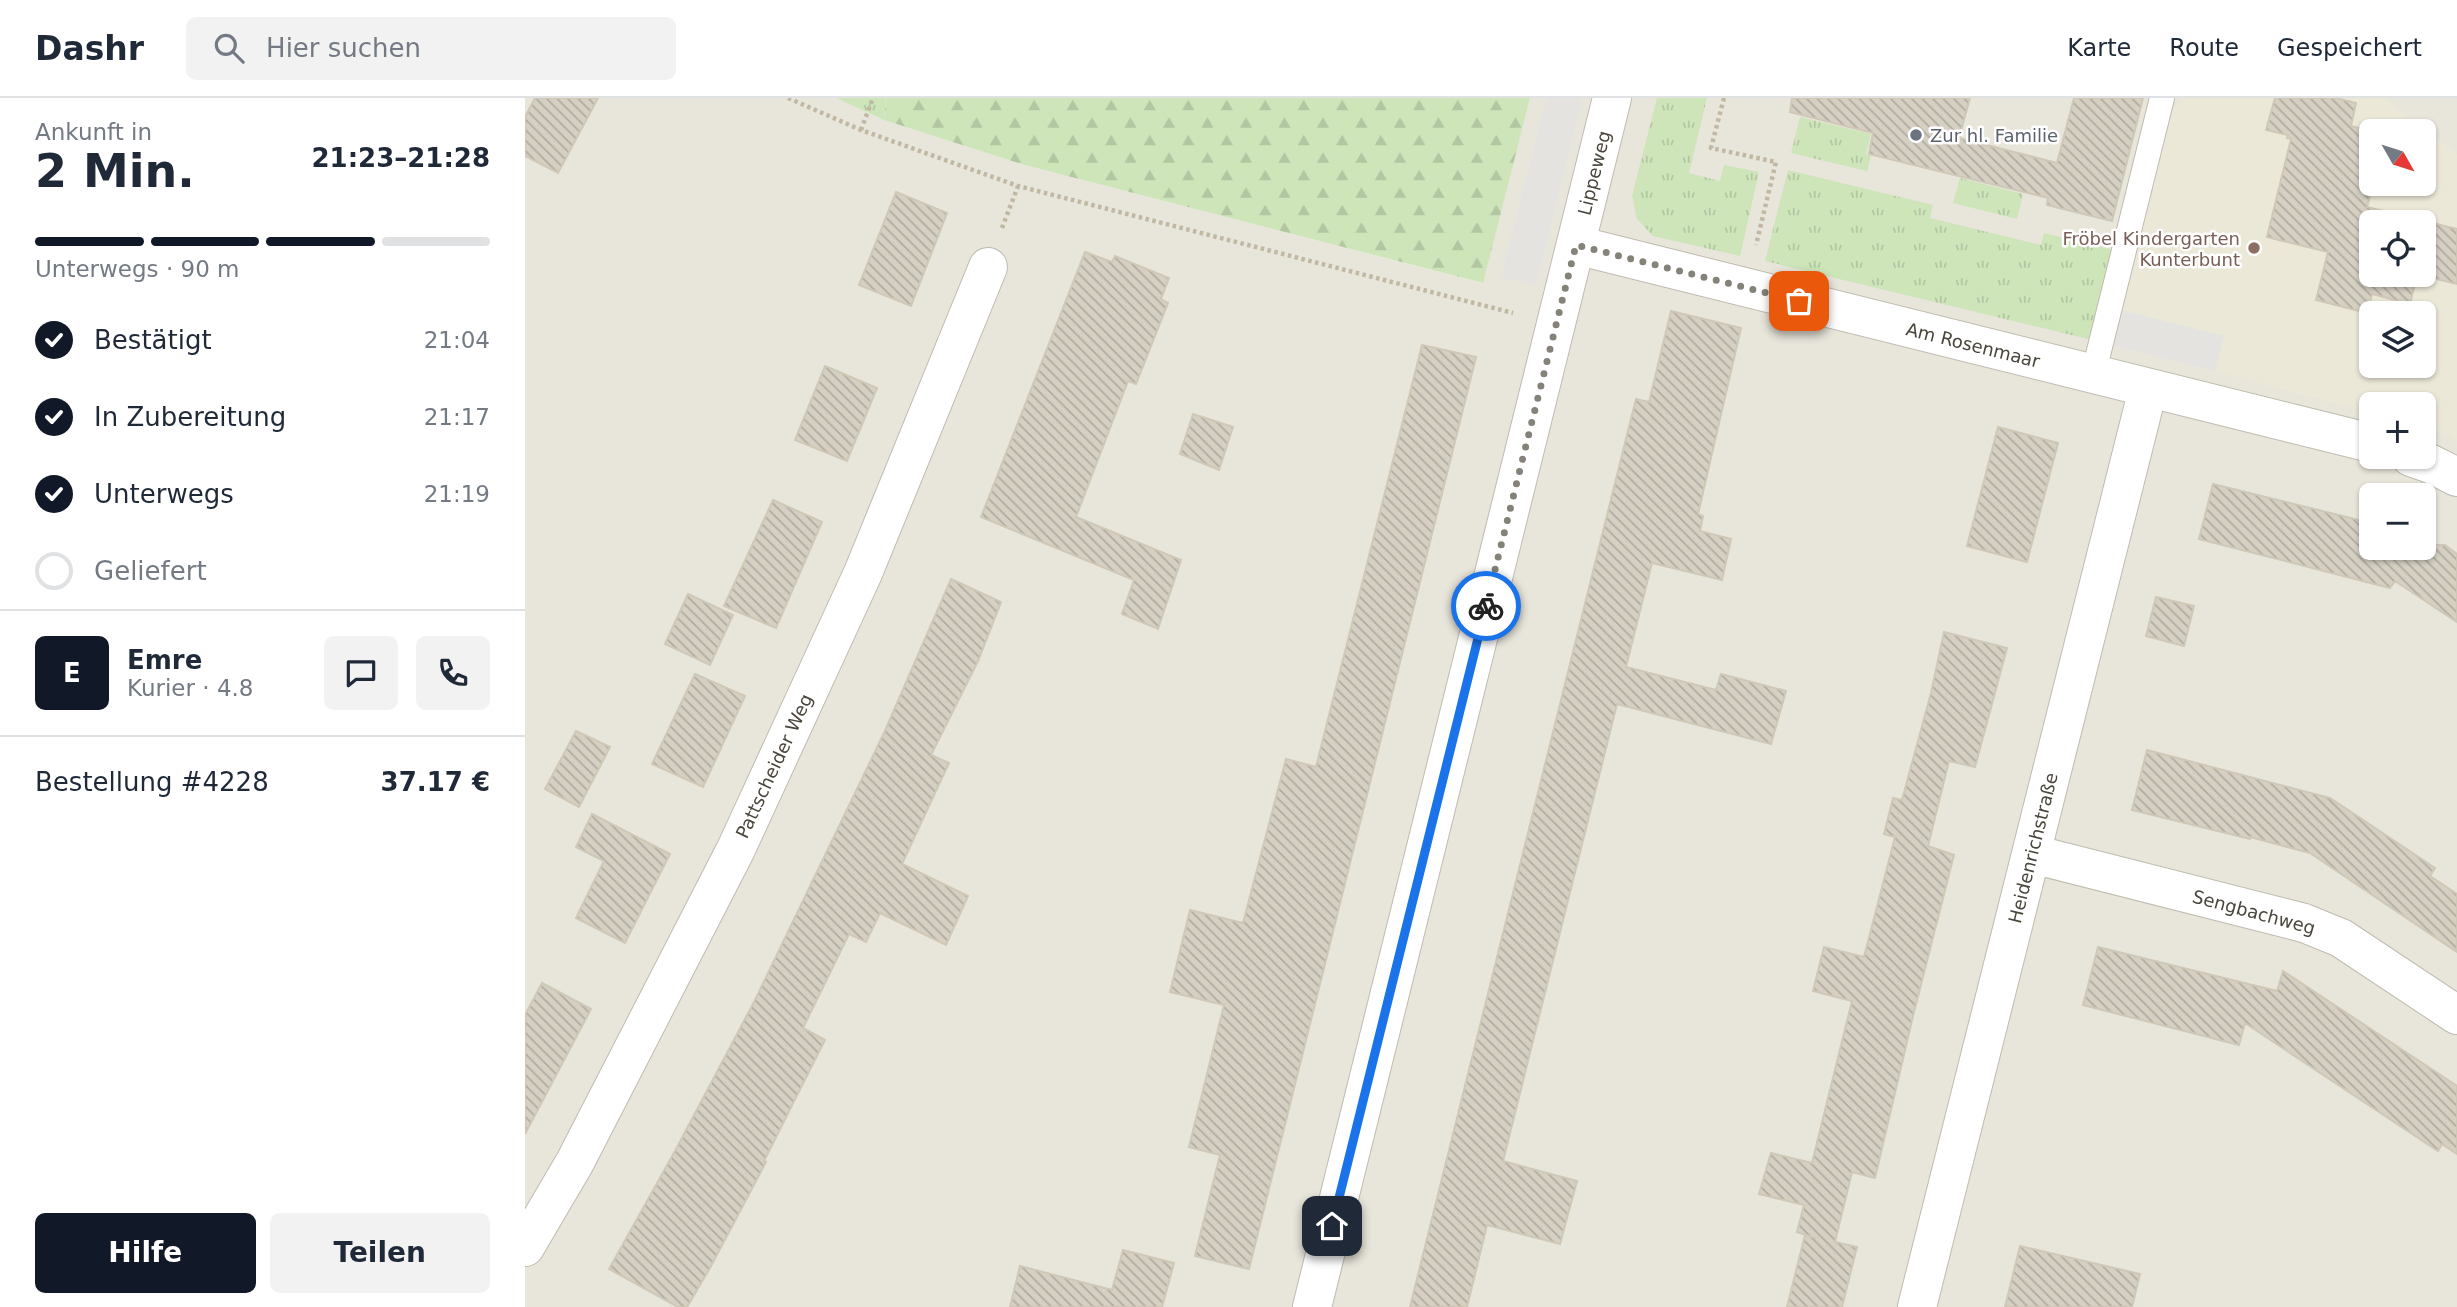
<!DOCTYPE html>
<html lang="de">
<meta charset="utf-8">
<style>
:root{--surface:#fff;--page:#f2f2f3;--text:#1f2937;--muted:#747a83;--line:#e0e1e3;--accent:#111827}
body{margin:0;font-family:"DejaVu Sans",sans-serif;background:var(--page);color:var(--text);height:100vh;display:flex;flex-direction:column;font-size:26px;white-space:nowrap}
*{box-sizing:border-box;margin:0}
p{font-size:23px;color:var(--muted)}
.icon{flex:none;width:38px;height:38px;fill:none;stroke:currentColor;stroke-width:2;stroke-linecap:round;stroke-linejoin:round}
.map{position:relative;flex:1;overflow:hidden}
.side{display:flex;flex-direction:column;background:var(--surface);width:525px}
.side>*{flex:none}
.needle{width:46px;rotate:129deg}
.fabs{position:absolute;left:1834px;top:21px;display:grid;gap:14px}
.fabs a{display:grid;place-items:center;width:77px;height:77px;border-radius:10px;background:var(--surface);box-shadow:0 2px 5px #0004;font-size:35px}
.pin{position:absolute;display:grid;place-items:center;width:60px;height:60px;color:#fff;margin:-30px;border-radius:14px;box-shadow:0 4px 10px #0006}
.courier{position:absolute;display:grid;place-items:center;width:70px;height:70px;margin:-35px;border:5px solid #1a73e8;border-radius:50%;background:#fff;color:#222;box-shadow:0 2px 9px #0007}
.headline em{font-style:normal;font-weight:700}
.headline div{display:flex;flex-direction:column-reverse}
.headline{display:flex;align-items:center;justify-content:space-between;height:119px;padding:0 35px}
h1{font-size:46px;font-weight:700;line-height:52px}
.bar{display:grid;grid-template-columns:repeat(4,1fr);gap:10px 7px;align-content:center;height:84px;padding:0 35px}
.bar i{height:9px;border-radius:5px;background:var(--line)}
.bar .current{background:var(--accent)}
.bar p{grid-column:span 4}
.line{display:flex;align-items:center;gap:18px;padding:0 35px;border-top:2px solid var(--line)}
.line div{flex:1}
.round{display:grid;place-items:center;flex:none;width:74px;height:74px;border-radius:10px;background:var(--page)}
ol{padding:0 35px;list-style:none}
li{display:flex;align-items:center;gap:21px;height:77px}
li p{margin-inline-start:auto}
li .icon{padding:7px;border-radius:50%;background:var(--accent);color:#fff;stroke-width:4}
li:last-child{color:var(--muted)}
li i{width:38px;height:38px;border:4px solid var(--line);border-radius:50%}
.primary-button{display:flex;gap:14px;margin-top:auto;padding:14px 35px}
.primary-button a{flex:1;height:80px;border-radius:10px;background:var(--accent);color:#fff;font-size:28px;font-weight:700;line-height:80px;text-align:center}
.primary-button a+a{background:var(--page);color:var(--text)}
header{display:flex;align-items:center;gap:42px;box-sizing:border-box;height:98px;padding:0 35px;background:var(--surface);border-bottom:2px solid var(--line)}
header strong{font-size:33px}
nav{display:flex;gap:38px;margin-inline-start:auto;font-size:24px}
.search{width:490px;height:63px;background:var(--page);display:flex;align-items:center;gap:18px;box-sizing:border-box;padding:0 24px;border-radius:10px;color:var(--muted);font-size:26px}
main{display:flex;flex:1;min-height:0}
.map>svg:first-child{display:block}
.residential{fill:#e8e5db;fill-rule:evenodd}
.education{fill:#ece8d8;fill-rule:evenodd}
.grass{fill:url(#grass-tufts)}
.forest{fill:url(#forest-firs)}
.parking{fill:#e4e3e0}
.building{fill:url(#building-back-hatch);stroke:#d0c8b7;stroke-width:2}
.lines{fill:none;stroke-linecap:round;stroke-linejoin:round}
.service-casing{stroke:#c0bbb0;stroke-width:26}
.minor-casing{stroke:#c0bbb0;stroke-width:40}
.path{stroke:#c0b8a3;stroke-width:4.5;stroke-dasharray:3.5 3.5;stroke-linecap:butt}
.service{stroke:#fff;stroke-width:24}
.minor{stroke:#fff;stroke-width:38}
.done{stroke:#858279;stroke-width:7;stroke-dasharray:0 12.6}
.route{stroke:#1a73e8;stroke-width:9}
.worship-dot{fill:#6b7280;stroke:#fff;stroke-width:2.5}
.education-dot{fill:#8d6e63;stroke:#fff;stroke-width:2.5}
.labels{text-anchor:middle;dominant-baseline:central;stroke-width:5;stroke-linejoin:round;paint-order:stroke}
.worship-label{font-size:18px;fill:#5b616d;stroke:#fff;text-anchor:start}
.street-label{font-size:18px;fill:#49453b;stroke:#fff}
.education-label{font-size:18px;fill:#785e54;stroke:#fff;text-anchor:end}
</style>
<header>
<strong>Dashr</strong>
<div class="search"><svg class="icon" aria-label="search" viewBox="0 0 24 24"><circle cx="10" cy="10" r="6"/><path d="M15 15l6 6"/></svg>Hier suchen</div>
<nav><a>Karte</a><a>Route</a><a>Gespeichert</a></nav>
</header>
<main>
<section class="side">
<div class="headline"><div><h1>2 Min.</h1><p>Ankunft in</p></div><em>21:23–21:28</em></div>
<div class="bar"><i class="current"></i><i class="current"></i><i class="current"></i><i></i><p>Unterwegs · 90 m</p></div>
<ol>
<li><svg class="icon" aria-label="check" viewBox="0 0 24 24"><path d="M5 12l5 5 9-10"/></svg>Bestätigt<p>21:04</p></li>
<li><svg class="icon" aria-label="check" viewBox="0 0 24 24"><path d="M5 12l5 5 9-10"/></svg>In Zubereitung<p>21:17</p></li>
<li><svg class="icon" aria-label="check" viewBox="0 0 24 24"><path d="M5 12l5 5 9-10"/></svg>Unterwegs<p>21:19</p></li>
<li><i></i>Geliefert</li>
</ol>
<div class="line" style="height:126px"><b class="round" style="background:var(--accent);color:#fff">E</b><div><b>Emre</b><p>Kurier · 4.8</p></div><a class="round"><svg class="icon" aria-label="chat" viewBox="0 0 24 24"><path d="M4 5h16v11H9l-5 4z"/></svg></a><a class="round"><svg class="icon" aria-label="phone" viewBox="0 0 24 24"><path d="M5 4h4l2 5-3 2q2 4 5 5l2-3 5 2v4C11 20 4 13 5 4z"/></svg></a></div>
<div class="line" style="height:91px"><div>Bestellung #4228</div><b>37.17 €</b></div>
<div class="primary-button"><a>Hilfe</a><a>Teilen</a></div>
</section>
<div class="map">
<svg width="1932" height="1209" viewBox="0 0 1932 1209">
<defs>
<pattern id="grass-tufts" width="24" height="20" patternUnits="userSpaceOnUse" patternTransform="scale(1.75)"><rect width="24" height="20" fill="#cee5ba"/><path d="M3 7l-1-3M5 7V3M7 7l1-3M15 17l-1-3M17 17v-4M19 17l1-3" fill="none" stroke="#b2c6a1"/></pattern>
<pattern id="forest-firs" width="22" height="20" patternUnits="userSpaceOnUse" patternTransform="scale(1.75)"><rect width="22" height="20" fill="#cee5ba"/><path d="M5 1l3.5 6h-7zM16 11l3.5 6h-7z" fill="#b2c6a1"/></pattern>
<pattern id="building-back-hatch" width="6" height="6" patternUnits="userSpaceOnUse" patternTransform="scale(1.75)"><rect width="6" height="6" fill="#d6d0c3"/><path d="M-1 5l2 2M0 0l6 6M5-1l2 2" fill="none" stroke="#b0aba0"/></pattern>
</defs>
<rect width="100%" height="100%" fill="#f5f3ed"/>
<path class="residential" d="M 0,0 L 311,0 L 359,22 L 496,66 L 957,185 L 1005,0 L 1932,0 L 1932,1209 L 0,1209 ZM 1846,33 L 1899,33 L 1899,86 L 1846,86 ZM 1846,124 L 1899,124 L 1899,177 L 1846,177 ZM 1846,215 L 1899,215 L 1899,268 L 1846,268 ZM 1846,306 L 1899,306 L 1899,359 L 1846,359 ZM 1846,397 L 1899,397 L 1899,450 L 1846,450 Z"/>
<path class="education" d="M 1660,0 L 1859,0 L 1932,56 L 1932,343 L 1916,334 L 1899,329 L 1899,306 L 1846,306 L 1846,315 L 1690,273 L 1699,238 L 1596,212 L 1648,9 ZM 1846,33 L 1899,33 L 1899,86 L 1846,86 ZM 1846,124 L 1899,124 L 1899,177 L 1846,177 ZM 1846,215 L 1899,215 L 1899,268 L 1846,268 Z"/>
<path class="grass" d="M 311,0 L 361,0 L 359,22 Z
M 1132,0 L 1182,0 L 1164,75 L 1195,83 L 1199,67 L 1234,74 L 1215,158 L 1128,138 L 1112,121 L 1107,98 Z
M 1275,19 L 1346,36 L 1341,56 L 1346,58 L 1342,73 L 1266,55 Z
M 1263,72 L 1408,107 L 1405,120 L 1516,147 L 1519,135 L 1589,152 L 1567,242 L 1240,163 Z
M 1435,80 L 1498,96 L 1492,121 L 1428,105 Z"/>
<path class="forest" d="M 361,0 L 1005,0 L 958,185 L 496,66 L 359,22 Z"/>
<path class="parking" d="M 1021,0 L 1057,0 L 1011,188 L 976,179 Z
M 1596,212 L 1699,238 L 1690,273 L 1587,247 Z"/>
<path class="building" d="M 10,0 L 73,0 L 33,75 L 0,58 L 0,19 Z
M 1267,0 L 1445,0 L 1434,40 L 1532,65 L 1549,0 L 1618,0 L 1587,123 L 1522,107 L 1523,100 L 1344,56 L 1348,35 L 1265,14 Z
M 1750,0 L 1811,0 L 1831,5 L 1826,28 L 1846,33 L 1846,86 L 1848,86 L 1842,109 L 1932,131 L 1932,186 L 1895,177 L 1899,177 L 1899,124 L 1846,124 L 1846,177 L 1892,177 L 1885,206 L 1847,196 L 1842,215 L 1791,202 L 1803,154 L 1742,139 L 1766,41 L 1762,40 L 1763,37 L 1741,32 Z
M 371,94 L 422,115 L 386,208 L 334,187 Z
M 560,154 L 587,164 L 590,158 L 644,180 L 636,201 L 643,205 L 611,286 L 603,283 L 551,419 L 656,462 L 633,531 L 597,516 L 609,482 L 456,419 Z
M 1146,213 L 1216,230 L 1173,416 L 1178,418 L 1175,433 L 1206,441 L 1197,482 L 1127,465 L 1101,569 L 1191,592 L 1196,576 L 1261,593 L 1246,646 L 1092,606 L 978,1063 L 1052,1083 L 1035,1146 L 962,1127 L 942,1209 L 885,1209 L 1099,349 L 1111,301 L 1124,304 Z
M 897,247 L 951,259 L 724,1171 L 670,1158 L 695,1057 L 664,1049 L 699,907 L 645,894 L 665,812 L 718,825 L 761,661 L 791,669 Z
M 300,268 L 352,290 L 322,363 L 270,342 Z
M 668,316 L 708,329 L 694,372 L 655,356 Z
M 1473,329 L 1533,345 L 1502,464 L 1442,448 Z
M 1688,386 L 1846,425 L 1846,450 L 1904,450 L 1905,447 L 1920,447 L 1932,456 L 1932,524 L 1870,483 L 1865,490 L 1674,441 Z
M 248,402 L 297,424 L 251,530 L 199,508 Z
M 426,481 L 476,504 L 453,563 L 406,657 L 424,665 L 377,766 L 443,798 L 421,847 L 355,815 L 341,844 L 324,836 L 278,930 L 300,942 L 239,1063 L 241,1064 L 185,1170 L 162,1209 L 153,1209 L 84,1171 L 150,1053 L 229,904 L 359,635 Z
M 163,496 L 208,517 L 185,567 L 140,546 Z
M 1631,499 L 1669,508 L 1659,548 L 1621,538 Z
M 1419,534 L 1482,550 L 1450,669 L 1424,663 L 1403,748 L 1429,757 L 1388,918 L 1350,1080 L 1327,1074 L 1310,1144 L 1332,1149 L 1317,1209 L 1262,1209 L 1280,1137 L 1291,1140 L 1272,1134 L 1279,1107 L 1234,1096 L 1246,1055 L 1287,1065 L 1327,903 L 1288,893 L 1299,849 L 1339,859 L 1370,739 L 1359,736 L 1368,700 L 1377,702 L 1406,595 Z
M 170,576 L 220,598 L 178,689 L 127,666 Z
M 51,633 L 85,649 L 54,709 L 20,691 Z
M 1622,652 L 1805,700 L 1910,770 L 1905,778 L 1932,796 L 1932,854 L 1785,755 L 1725,739 L 1725,741 L 1607,712 Z
M 67,716 L 145,756 L 100,845 L 51,820 L 79,763 L 51,749 Z
M 1573,849 L 1752,893 L 1758,873 L 1932,988 L 1932,1056 L 1917,1046 L 1913,1053 L 1720,925 L 1714,947 L 1558,907 Z
M 17,885 L 66,911 L 0,1036 L 0,917 Z
M 1495,1148 L 1615,1176 L 1607,1209 L 1480,1209 Z
M 598,1152 L 649,1165 L 637,1209 L 485,1209 L 495,1168 L 587,1192 Z"/>
<g class="lines">
<defs>
<path id="service" d="M 1568,277 L 1637,0"/>
<path id="minor" d="M 1051,147 L 1846,345
M 1886,359 L 1906,366 L 1932,379
M 1507,756 L 1779,825 L 1816,840 L 1932,917
M 0,1149 L 50,1064 L 211,751 L 338,475 L 463,169
M 787,1209 L 1087,0
M 1392,1209 L 1623,291"/>
</defs>
<use href="#service" class="service-casing"/>
<use href="#minor" class="minor-casing"/>
<path class="path" d="M 263,0 L 336,32 L 493,88 L 988,215
M 1199,0 L 1186,50 L 1251,64 L 1231,147
M 336,32 L 348,0
M 477,130 L 493,88"/>
<use href="#service" class="service"/>
<use href="#minor" class="minor"/>
</g>
<g class="lines">
<path class="done" d="M 961,508 L 1051,147 L 1274,203"/>
<path class="route" d="M 807,1128 L 961,508"/>
</g>
<circle class="worship-dot" cx="1391" cy="37" r="7"/>
<circle class="education-dot" cx="1729" cy="150" r="7"/>
<g class="labels">
<g class="worship-label">
<text x="1405" y="37">Zur hl. Familie</text>
</g>
<g class="street-label">
<text transform="translate(1069 75) rotate(-76)">Lippeweg</text>
<text transform="translate(1448 247) rotate(14)">Am Rosenmaar</text>
<text transform="translate(249 668) rotate(-65)">Pattscheider Weg</text>
<text transform="translate(1508 750) rotate(-76)">Heidenrichstraße</text>
<text transform="translate(1729 814) rotate(15)">Sengbachweg</text>
</g>
<g class="education-label">
<text x="1715" y="140">Fröbel Kindergarten<tspan x="1715" dy="21">Kunterbunt</tspan></text>
</g>
</g>
</svg>
<div class="fabs">
<a><svg class="needle" viewBox="-14 -14 28 28"><path d="M0-13l5 13h-10z" fill="#e53935"/><path d="M0 13l5-13h-10z" fill="#747a83"/></svg></a>
<a><svg class="icon" aria-label="locate" viewBox="0 0 24 24"><circle cx="12" cy="12" r="6"/><path d="M12 2v4M12 18v4M2 12h4M18 12h4"/></svg></a>
<a><svg class="icon" aria-label="layers" viewBox="0 0 24 24"><path d="M12 4l9 5-9 5-9-5zM3 14l9 5 9-5"/></svg></a>
<a>+</a>
<a>−</a>
</div>
<div class="pin" style="left:1274px;top:203px;background:#ea580c"><svg class="icon" aria-label="bag" viewBox="0 0 24 24"><path d="M5 8h14l-1 12H6zM9 8a3 3 0 0 1 6 0"/></svg></div>
<div class="pin" style="left:807px;top:1128px;background:#1f2937"><svg class="icon" aria-label="home" viewBox="0 0 24 24"><path d="M3 11l9-7 9 7M6 9v11h12V9"/></svg></div>
<div class="courier" style="left:961px;top:508px"><svg class="icon" aria-label="bike" viewBox="0 0 24 24"><circle cx="6" cy="16" r="4"/><circle cx="18" cy="16" r="4"/><path d="M6 16l4-8h5l3 8M10 8l3 8H6M13 5h3"/></svg></div>
</div>
</main>
